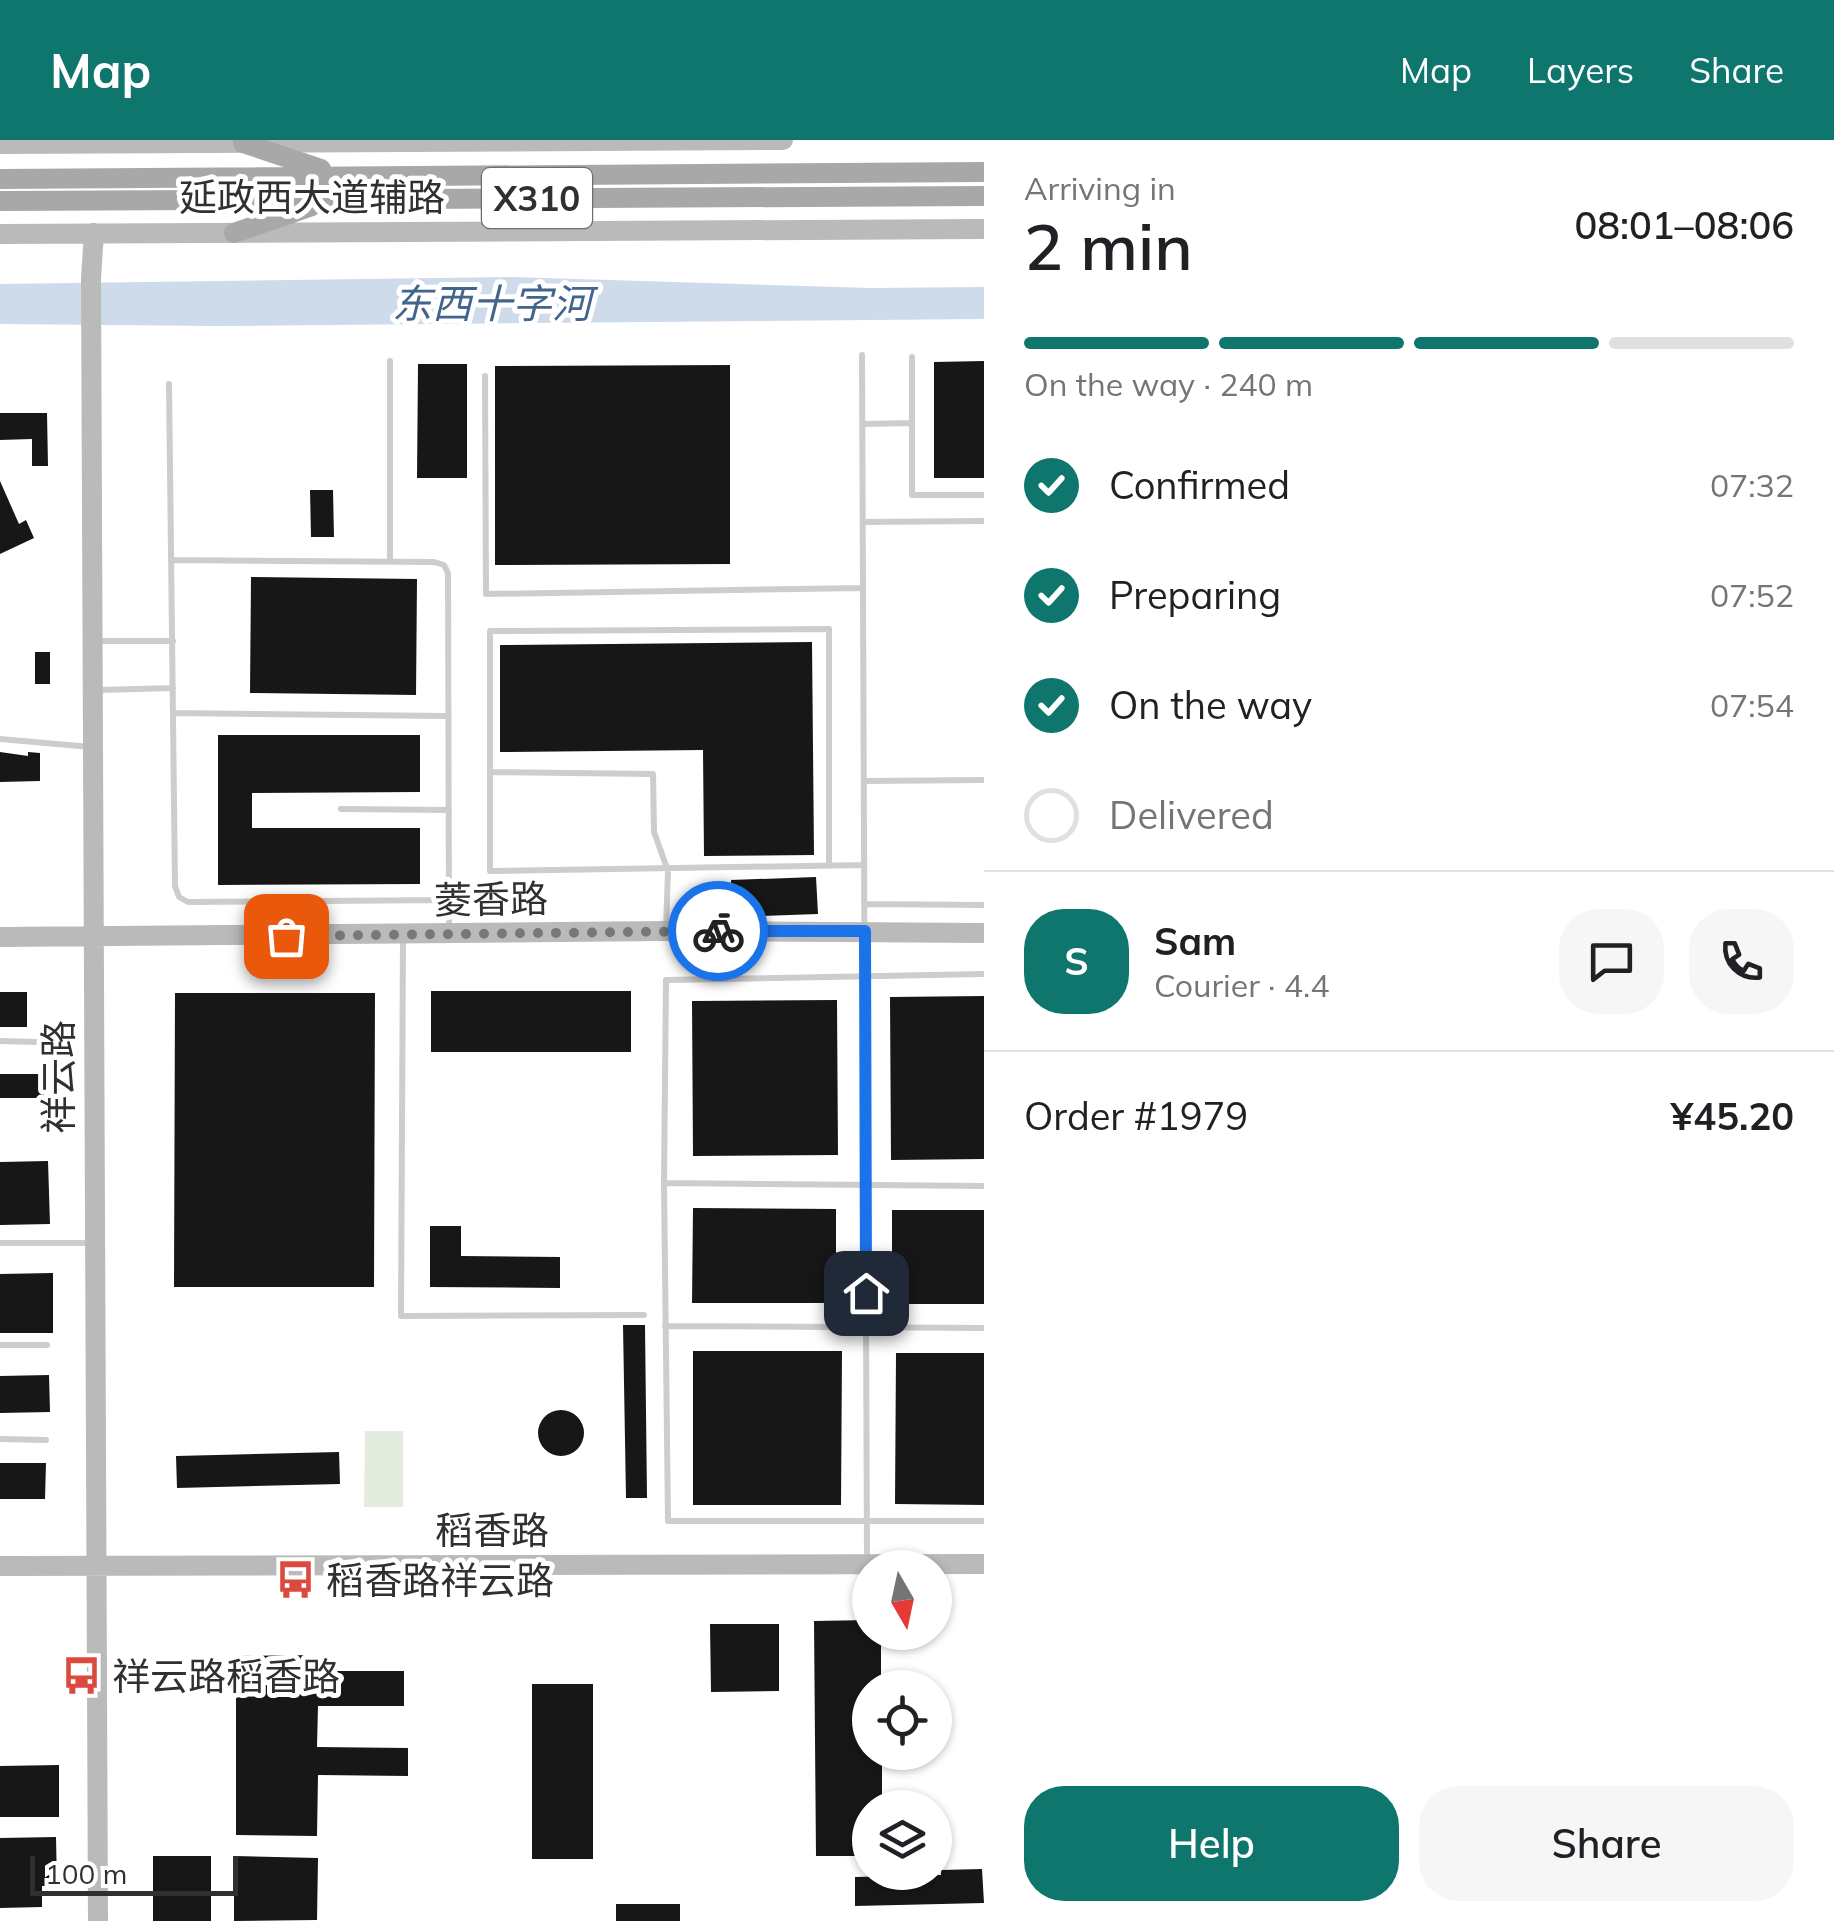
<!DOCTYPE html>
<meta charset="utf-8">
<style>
:root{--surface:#fff;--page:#f6f6f6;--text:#202124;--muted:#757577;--line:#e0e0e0;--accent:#0f766e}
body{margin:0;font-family:Mulish,"Noto Sans SC",sans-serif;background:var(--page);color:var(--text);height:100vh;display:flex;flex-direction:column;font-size:38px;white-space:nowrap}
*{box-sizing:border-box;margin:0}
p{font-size:32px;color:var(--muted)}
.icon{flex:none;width:55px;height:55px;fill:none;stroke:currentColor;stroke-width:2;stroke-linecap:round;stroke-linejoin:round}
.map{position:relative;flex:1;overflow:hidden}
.side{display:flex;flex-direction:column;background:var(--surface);width:850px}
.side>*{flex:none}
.needle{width:65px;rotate:171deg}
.controls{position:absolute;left:852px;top:1410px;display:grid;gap:20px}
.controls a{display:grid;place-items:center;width:100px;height:100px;border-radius:50%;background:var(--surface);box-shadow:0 2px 8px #0004;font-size:50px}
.scale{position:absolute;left:30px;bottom:25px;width:208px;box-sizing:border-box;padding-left:10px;border:5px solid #303030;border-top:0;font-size:28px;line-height:35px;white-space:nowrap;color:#303030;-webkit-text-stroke:8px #fff;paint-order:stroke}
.pin{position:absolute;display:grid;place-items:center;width:85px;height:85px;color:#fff;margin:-42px;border-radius:20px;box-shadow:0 5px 15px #0006}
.courier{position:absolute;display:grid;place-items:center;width:100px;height:100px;margin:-50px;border:8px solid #1a73e8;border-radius:50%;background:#fff;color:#222;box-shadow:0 2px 12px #0007}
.summary em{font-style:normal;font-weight:600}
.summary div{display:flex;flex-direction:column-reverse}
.summary{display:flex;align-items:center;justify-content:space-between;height:170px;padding:0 40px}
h1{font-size:65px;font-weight:600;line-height:75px}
.bar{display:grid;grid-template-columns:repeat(4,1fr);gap:15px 10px;align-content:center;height:120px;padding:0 40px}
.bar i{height:12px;border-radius:8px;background:var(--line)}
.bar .on{background:var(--accent)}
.bar p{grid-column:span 4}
.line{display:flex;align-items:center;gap:25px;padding:0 40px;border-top:2px solid var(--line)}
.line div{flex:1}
.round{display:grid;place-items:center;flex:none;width:105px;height:105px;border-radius:40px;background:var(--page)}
ol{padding:0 40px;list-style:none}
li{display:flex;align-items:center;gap:30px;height:110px}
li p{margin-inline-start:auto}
li .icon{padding:10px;border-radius:50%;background:var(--accent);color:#fff;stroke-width:4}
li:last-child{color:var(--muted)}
li i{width:55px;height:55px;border:5px solid var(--line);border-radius:50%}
.primary-button{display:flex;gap:20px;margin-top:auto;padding:20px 40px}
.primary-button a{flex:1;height:115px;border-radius:40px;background:var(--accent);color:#fff;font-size:40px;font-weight:600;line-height:115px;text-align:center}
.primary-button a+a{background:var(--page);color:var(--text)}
header{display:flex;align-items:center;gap:60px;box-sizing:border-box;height:140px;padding:0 50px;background:var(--accent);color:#fff}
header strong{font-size:48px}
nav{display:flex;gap:55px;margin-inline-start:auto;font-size:35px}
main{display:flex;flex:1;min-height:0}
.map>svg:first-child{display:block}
.green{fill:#e4ecdf}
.water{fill:#cddbeb}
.building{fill:#171717}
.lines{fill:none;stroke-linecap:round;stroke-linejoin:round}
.lane{stroke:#cdcdcd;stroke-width:6}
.secondary{stroke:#bababa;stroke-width:20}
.primary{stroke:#a8a8a8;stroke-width:20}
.done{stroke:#787878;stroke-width:10;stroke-dasharray:0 18}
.route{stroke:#1a73e8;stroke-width:12}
.labels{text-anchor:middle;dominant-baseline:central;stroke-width:10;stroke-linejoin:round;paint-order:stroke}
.shield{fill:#fff;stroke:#6e6e6e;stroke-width:2.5}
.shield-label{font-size:35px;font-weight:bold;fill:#303030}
.street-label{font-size:38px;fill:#303030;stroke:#fff}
.poi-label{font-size:38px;fill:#303030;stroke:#fff;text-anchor:start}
.water-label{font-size:40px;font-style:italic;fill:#42658e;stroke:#fff}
</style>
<header>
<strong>Map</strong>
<nav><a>Map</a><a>Layers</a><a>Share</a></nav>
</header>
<main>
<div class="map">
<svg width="984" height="1781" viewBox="0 0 984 1781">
<rect width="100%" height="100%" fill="#fff"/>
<path class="green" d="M 365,1291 L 403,1291 L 403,1367 L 364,1367 Z"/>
<path class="water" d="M 511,137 L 871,148 L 984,147 L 984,179 L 217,186 L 0,184 L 0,144 Z"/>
<path class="building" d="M 984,221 L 984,338 L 934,338 L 934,222 Z
M 418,224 L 467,224 L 467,338 L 417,338 Z
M 730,225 L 730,424 L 495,425 L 495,226 Z
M 0,273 L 47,273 L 48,326 L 32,326 L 32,299 L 0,300 Z
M 0,341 L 19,384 L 26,380 L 34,398 L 0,414 Z
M 310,350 L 333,350 L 334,397 L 311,397 Z
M 251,437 L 417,439 L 416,555 L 250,553 Z
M 812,502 L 814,715 L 704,716 L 703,610 L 500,612 L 500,505 Z
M 35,512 L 50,512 L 50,544 L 35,544 Z
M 218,595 L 420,595 L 420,652 L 252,653 L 252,688 L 420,688 L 420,744 L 218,745 Z
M 0,612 L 28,616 L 28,612 L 40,613 L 40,641 L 0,642 Z
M 816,737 L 818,774 L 732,777 L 731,740 Z
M 431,851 L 631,851 L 631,912 L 431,912 Z
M 0,852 L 27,852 L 27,887 L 0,887 Z
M 175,853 L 375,853 L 374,1147 L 174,1147 Z
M 984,856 L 984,1019 L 891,1020 L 890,857 Z
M 837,860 L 838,1015 L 693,1016 L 692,861 Z
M 0,934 L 47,934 L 47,958 L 0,958 Z
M 48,1021 L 50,1084 L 0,1085 L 0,1022 Z
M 693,1068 L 836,1069 L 836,1163 L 692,1163 Z
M 892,1070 L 984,1070 L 984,1164 L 892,1164 Z
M 430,1086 L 461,1086 L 461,1116 L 560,1117 L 560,1148 L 430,1147 Z
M 53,1133 L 53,1193 L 0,1193 L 0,1134 Z
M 623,1185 L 645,1185 L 647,1358 L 626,1358 Z
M 693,1211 L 842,1211 L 841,1365 L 693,1365 Z
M 896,1213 L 984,1213 L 984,1365 L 895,1364 Z
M 49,1235 L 50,1272 L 0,1273 L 0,1236 Z
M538 1293a23 23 0 1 1 46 0a23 23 0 1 1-46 0Z
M 339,1312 L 340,1344 L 177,1348 L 176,1316 Z
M 0,1323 L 46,1323 L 45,1359 L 0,1359 Z
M 870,1480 L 870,1492 L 881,1492 L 881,1548 L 870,1548 L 870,1612 L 882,1612 L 882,1668 L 870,1668 L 870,1716 L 816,1716 L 814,1481 Z
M 710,1484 L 779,1484 L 779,1551 L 711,1552 Z
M 317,1515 L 317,1531 L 404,1531 L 404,1566 L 318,1566 L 317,1607 L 408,1608 L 408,1636 L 318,1635 L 317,1696 L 236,1695 L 236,1516 Z
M 532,1544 L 593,1544 L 593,1719 L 532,1719 Z
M 59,1625 L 59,1677 L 0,1677 L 0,1626 Z
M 56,1697 L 57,1746 L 42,1746 L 42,1767 L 0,1768 L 0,1698 Z
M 153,1716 L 211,1716 L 211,1781 L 153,1781 Z
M 234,1716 L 318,1718 L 317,1780 L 234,1781 Z
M 982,1729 L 984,1763 L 855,1766 L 855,1737 L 941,1735 L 941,1730 Z
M 616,1764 L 680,1764 L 680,1781 L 616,1781 Z"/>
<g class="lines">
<path class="lane" d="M 862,215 L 867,1419
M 912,217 L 912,355 L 984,355
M 390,221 L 390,421
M 485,236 L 486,454 L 863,448
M 169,244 L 175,746 L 179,757 L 188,762 L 449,760
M 863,284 L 911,283
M 863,382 L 984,381
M 171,420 L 434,422 L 444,425 L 448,433 L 449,789
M 94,501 L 173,501
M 99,550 L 173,548
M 174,573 L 448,576
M 0,599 L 91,607
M 490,632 L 653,634 L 654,692 L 668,731 L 666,788
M 864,641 L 984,640
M 341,669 L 449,670
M 829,726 L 829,489 L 490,491 L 490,731 L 864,725
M 864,764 L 984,765
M 403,796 L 401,1176 L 644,1175
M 984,834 L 666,840 L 664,1043 L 668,1381 L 984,1381
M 0,901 L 37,902
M 664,1043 L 984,1046
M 0,1103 L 93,1103
M 665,1186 L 984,1188
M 0,1205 L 47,1205
M 0,1299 L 46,1300"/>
<path class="secondary" d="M 0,4 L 783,0
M 94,93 L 91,138 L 98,1781
M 0,94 L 984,89
M 0,797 L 666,791 L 984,793
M 0,1426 L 984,1424"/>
<path class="primary" d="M 243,3 L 321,29
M 0,39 L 984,32
M 0,61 L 984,56
M 234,93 L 312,66"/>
</g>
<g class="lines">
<path class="done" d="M 286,796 L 718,791"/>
<path class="route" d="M 718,791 L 865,791 L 866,1153"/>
</g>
<defs>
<symbol id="bus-bare" viewBox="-9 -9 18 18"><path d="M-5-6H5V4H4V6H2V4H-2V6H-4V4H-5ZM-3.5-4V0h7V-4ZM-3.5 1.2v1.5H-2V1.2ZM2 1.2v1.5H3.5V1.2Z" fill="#db4a3e" stroke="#fff" stroke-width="2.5" paint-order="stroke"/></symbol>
</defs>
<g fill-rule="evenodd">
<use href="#bus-bare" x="268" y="1412" width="55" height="55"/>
<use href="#bus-bare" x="54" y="1508" width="55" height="55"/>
</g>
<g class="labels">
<rect class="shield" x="482" y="28" width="110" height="60" rx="8"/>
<g class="shield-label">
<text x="537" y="58">X310</text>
</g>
<g class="street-label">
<text x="312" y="57">延政西大道辅路</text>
<text transform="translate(491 759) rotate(-1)">菱香路</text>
<text transform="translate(58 937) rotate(-90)">祥云路</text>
<text x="492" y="1390">稻香路</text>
</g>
<g class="poi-label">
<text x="326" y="1440">稻香路祥云路</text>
<text x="112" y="1536">祥云路稻香路</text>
</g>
<g class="water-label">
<text x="492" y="163">东西十字河</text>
</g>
</g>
</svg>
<div class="controls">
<a><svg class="needle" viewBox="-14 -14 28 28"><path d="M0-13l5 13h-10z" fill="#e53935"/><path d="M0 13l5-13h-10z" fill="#757577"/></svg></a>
<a><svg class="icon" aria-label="locate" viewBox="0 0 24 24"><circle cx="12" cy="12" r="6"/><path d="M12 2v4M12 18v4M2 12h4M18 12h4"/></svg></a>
<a><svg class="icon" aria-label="layers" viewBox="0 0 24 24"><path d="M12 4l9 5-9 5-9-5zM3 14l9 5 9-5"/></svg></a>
</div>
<div class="scale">100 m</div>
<div class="pin" style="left:286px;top:796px;background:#ea580c"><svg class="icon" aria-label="bag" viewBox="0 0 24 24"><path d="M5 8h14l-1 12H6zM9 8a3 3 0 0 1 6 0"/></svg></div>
<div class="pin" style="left:866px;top:1153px;background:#1f2937"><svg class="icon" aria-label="home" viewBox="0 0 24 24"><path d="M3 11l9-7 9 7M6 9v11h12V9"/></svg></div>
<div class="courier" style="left:718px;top:791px"><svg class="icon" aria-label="bike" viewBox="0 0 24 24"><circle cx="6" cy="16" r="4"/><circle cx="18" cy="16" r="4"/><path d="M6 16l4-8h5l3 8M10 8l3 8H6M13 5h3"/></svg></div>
</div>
<section class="side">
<div class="summary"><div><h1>2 min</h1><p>Arriving in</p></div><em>08:01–08:06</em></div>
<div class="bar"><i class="on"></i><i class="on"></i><i class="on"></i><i></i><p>On the way · 240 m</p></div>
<ol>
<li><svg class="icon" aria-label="check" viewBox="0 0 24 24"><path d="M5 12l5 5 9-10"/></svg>Confirmed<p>07:32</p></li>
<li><svg class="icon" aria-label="check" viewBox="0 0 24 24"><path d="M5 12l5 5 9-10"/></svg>Preparing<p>07:52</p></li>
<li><svg class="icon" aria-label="check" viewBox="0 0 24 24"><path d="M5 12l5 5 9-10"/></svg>On the way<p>07:54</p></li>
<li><i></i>Delivered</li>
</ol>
<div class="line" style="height:180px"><b class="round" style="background:var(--accent);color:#fff">S</b><div><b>Sam</b><p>Courier · 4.4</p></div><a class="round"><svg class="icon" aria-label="chat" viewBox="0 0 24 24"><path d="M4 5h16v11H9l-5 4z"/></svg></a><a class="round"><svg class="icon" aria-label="phone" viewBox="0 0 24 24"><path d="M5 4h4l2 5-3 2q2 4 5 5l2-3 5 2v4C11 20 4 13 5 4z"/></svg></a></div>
<div class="line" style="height:130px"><div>Order #1979</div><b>¥45.20</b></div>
<div class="primary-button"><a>Help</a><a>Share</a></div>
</section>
</main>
